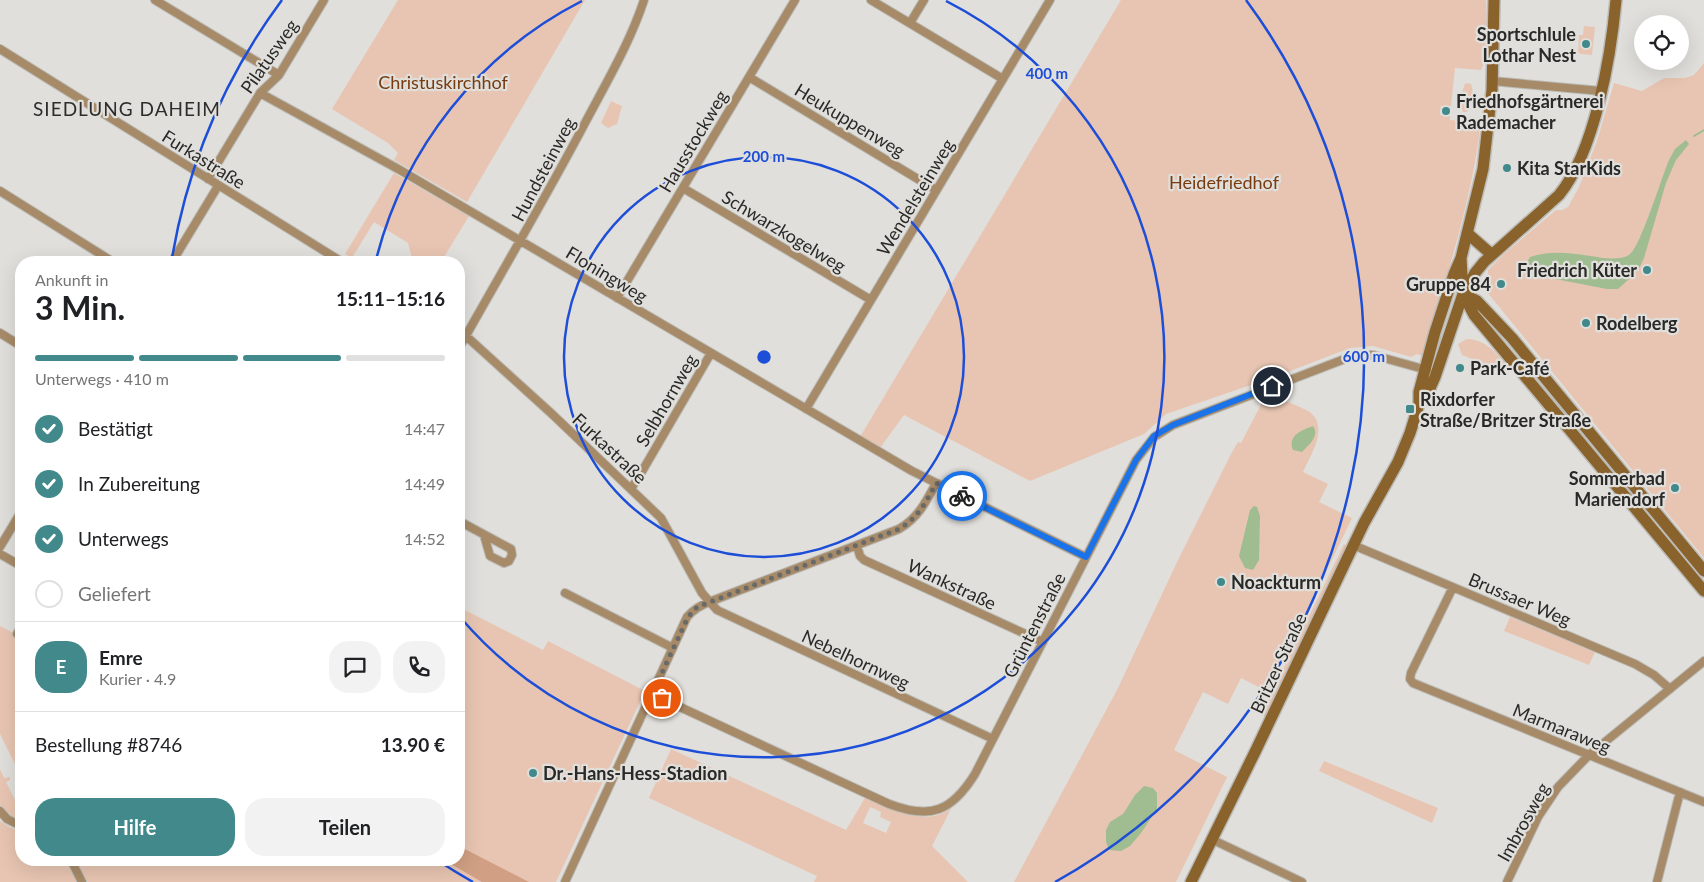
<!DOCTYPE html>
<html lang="de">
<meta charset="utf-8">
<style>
:root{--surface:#fff;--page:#f2f2f2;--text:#202124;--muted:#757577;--line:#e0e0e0;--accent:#41898b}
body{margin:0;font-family:Lato,sans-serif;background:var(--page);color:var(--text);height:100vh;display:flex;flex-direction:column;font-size:19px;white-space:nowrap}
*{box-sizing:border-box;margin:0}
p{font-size:16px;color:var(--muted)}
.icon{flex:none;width:28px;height:28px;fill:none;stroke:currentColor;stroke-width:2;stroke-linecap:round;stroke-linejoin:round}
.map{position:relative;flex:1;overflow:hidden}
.sheet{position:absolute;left:15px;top:256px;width:450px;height:610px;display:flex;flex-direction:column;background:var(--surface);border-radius:20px;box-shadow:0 5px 20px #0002}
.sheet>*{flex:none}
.tools{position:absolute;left:1634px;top:15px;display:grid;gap:10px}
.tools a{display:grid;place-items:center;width:55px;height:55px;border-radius:50%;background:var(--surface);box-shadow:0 5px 20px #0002;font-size:25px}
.pin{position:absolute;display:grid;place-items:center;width:42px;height:42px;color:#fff;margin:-21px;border:2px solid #fff;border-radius:50%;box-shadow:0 1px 5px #0007}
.courier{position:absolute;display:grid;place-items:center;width:50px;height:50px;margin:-25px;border:4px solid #1a73e8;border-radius:50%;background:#fff;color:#222;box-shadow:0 1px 6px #0007}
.headline em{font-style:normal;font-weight:700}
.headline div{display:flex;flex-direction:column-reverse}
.headline{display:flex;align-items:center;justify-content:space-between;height:85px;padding:0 20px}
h1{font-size:32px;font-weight:700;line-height:38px}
.bar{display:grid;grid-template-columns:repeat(4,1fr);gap:8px 5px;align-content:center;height:60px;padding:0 20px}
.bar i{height:6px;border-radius:4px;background:var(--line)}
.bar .current{background:var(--accent)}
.bar p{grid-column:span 4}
.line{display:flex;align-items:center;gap:12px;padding:0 20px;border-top:1px solid var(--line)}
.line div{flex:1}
.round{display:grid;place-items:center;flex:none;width:52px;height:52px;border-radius:20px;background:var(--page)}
ol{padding:0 20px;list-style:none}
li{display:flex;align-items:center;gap:15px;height:55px}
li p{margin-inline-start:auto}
li .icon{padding:5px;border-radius:50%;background:var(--accent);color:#fff;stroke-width:4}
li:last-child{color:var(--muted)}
li i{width:28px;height:28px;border:2px solid var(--line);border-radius:50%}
.primary-button{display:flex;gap:10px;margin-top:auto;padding:10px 20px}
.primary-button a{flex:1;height:58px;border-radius:20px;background:var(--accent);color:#fff;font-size:20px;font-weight:700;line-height:58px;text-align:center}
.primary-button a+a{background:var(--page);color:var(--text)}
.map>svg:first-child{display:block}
.green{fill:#e8c5b2;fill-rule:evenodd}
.forest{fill:#d1a084}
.water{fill:#9fbd90}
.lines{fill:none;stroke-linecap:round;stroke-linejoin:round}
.stream{stroke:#9fbd90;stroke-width:2}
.street-casing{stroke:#bbbbb7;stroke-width:10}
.secondary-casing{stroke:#bbbbb7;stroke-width:14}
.street{stroke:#a78b69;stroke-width:8}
.secondary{stroke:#8a622b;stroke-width:11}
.done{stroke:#696967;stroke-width:5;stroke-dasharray:0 9}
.route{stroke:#1a73e8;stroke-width:6}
.ring{fill:none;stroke:#1d4ed8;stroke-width:2.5}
.poi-dot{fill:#41898b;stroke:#e0dfdb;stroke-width:2}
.labels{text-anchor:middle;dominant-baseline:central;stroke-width:4.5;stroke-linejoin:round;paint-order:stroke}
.poi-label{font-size:18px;font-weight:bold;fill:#292928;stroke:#e0dfdb;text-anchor:start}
.street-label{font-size:18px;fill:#292928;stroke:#e0dfdb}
.park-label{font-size:18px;fill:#783b0f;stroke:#e0dfdb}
.neighbourhood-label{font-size:19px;letter-spacing:1px;fill:#2e2d2b;stroke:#e0dfdb}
.centre{fill:#1d4ed8;stroke:#e0dfdb;stroke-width:2.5}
.ring-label{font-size:15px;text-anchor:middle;font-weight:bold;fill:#1d4ed8;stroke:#e0dfdb;stroke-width:4.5;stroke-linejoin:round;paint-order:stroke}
</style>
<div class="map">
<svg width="1704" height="882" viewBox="0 0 1704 882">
<rect width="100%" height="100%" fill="#e0dfdb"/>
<path class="green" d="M 398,0 L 585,0 L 467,202 L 394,160 L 398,153 L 388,143 L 332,109 Z
M 1121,0 L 1486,0 C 1486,17 1489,57 1481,70 L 1455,68 L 1451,106 L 1441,106 L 1440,115 L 1450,116 L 1450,120 L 1481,123 C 1471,203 1446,280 1422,356 L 1417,354 L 1411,357 L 1373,346 L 1350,348 L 1277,376 L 1166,414 L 1144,434 L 1030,481 L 904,415 L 880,448 L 860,437 Z
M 1584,26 L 1595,27 L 1592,55 L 1580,54 L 1578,52 L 1579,35 L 1583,35 Z
M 1704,63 L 1704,558 L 1487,292 L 1488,270 L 1504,254 L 1556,210 L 1562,210 L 1568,207 L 1579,187 L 1597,141 L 1614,83 L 1642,91 L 1664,78 L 1685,78 L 1694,75 Z
M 1466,83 L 1471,84 C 1474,91 1473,106 1467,112 L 1463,112 C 1460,105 1461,89 1466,83 Z
M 611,101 L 622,106 L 617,124 L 608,128 L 601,123 Z
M 394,173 L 469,216 L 441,262 L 413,262 L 408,243 L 374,222 L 352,258 L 345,254 Z
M 1467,339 C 1487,339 1499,356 1511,371 L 1507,373 L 1462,355 L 1458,344 Z
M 1290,387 L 1283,400 C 1292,404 1305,408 1312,414 C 1328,430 1310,456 1303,472 L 1328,484 L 1319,502 L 1352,518 L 1268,692 L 1241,678 L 1228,704 L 1203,692 L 1174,750 L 1227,777 L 1176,882 L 1014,882 L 1118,688 L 1177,562 L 1231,454 L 1238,442 L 1241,443 L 1266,395 Z
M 1344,544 L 1349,547 L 1346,552 L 1344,551 L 1297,649 L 1299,650 L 1267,717 L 1261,715 Z
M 459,607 L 543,650 L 548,641 L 645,691 L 556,882 L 87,882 L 77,860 L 459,860 Z
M 1510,617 L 1595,652 L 1589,665 L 1504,631 Z
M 0,626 L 21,637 L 21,776 L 0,734 Z
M 671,749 L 846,830 L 865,798 C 892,810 923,827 951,809 L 932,846 L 968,882 L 814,882 L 817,876 L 649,798 ZM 870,807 L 881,812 L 880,817 L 891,822 L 886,833 L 863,823 Z
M 1324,761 L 1438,808 L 1432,823 L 1319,771 Z
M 0,769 L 4,778 L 10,777 L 10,780 L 6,782 L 17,804 L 21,803 L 21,819 C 13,819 6,811 0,805 Z
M 0,821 L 9,827 L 21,832 L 21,860 L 67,860 L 78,882 L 0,882 Z"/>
<path class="forest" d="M 459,846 L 529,882 L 482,882 L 444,860 L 459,860 Z"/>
<path class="water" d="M 1686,140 L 1689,144 L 1676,160 L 1666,183 L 1644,258 L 1638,271 L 1618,289 L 1607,289 L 1550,278 L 1531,278 L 1526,274 L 1525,265 L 1530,257 C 1551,250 1569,253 1591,256 C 1601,258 1619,261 1629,255 C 1640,249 1662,176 1669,160 L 1675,149 Z
M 1313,426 C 1320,436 1309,445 1302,452 L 1293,450 C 1287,436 1302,430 1313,426 Z
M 1254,506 L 1257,507 L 1260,516 L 1259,560 L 1253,570 L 1245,568 L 1239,556 L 1250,510 Z
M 1144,786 L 1153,788 L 1157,793 L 1157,809 L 1141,833 L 1130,846 L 1121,851 L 1109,850 L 1106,842 L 1106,830 L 1110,822 L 1123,814 L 1135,795 Z"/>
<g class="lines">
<path class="stream" d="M 1694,136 L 1704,130"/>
<defs>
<path id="street" d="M 155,0 L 279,75
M 871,0 L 1003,79
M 910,23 L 924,0
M 0,49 L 342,262
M 749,77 L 936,190
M 1492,81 L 1601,91
M 260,93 L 400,170 L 912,471 L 1086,557
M 208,179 L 260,93 L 279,75 L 324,0
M 683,188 L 871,300
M 0,191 L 113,262
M 172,262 L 218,186
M 617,298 L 795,0
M 0,333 L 21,346
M 466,336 L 552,414 L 661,518 L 702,593 L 717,610 L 993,739
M 459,348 C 501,273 545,199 585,123 C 606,83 630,43 644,0
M 806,409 L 1050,0
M 631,488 L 637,480 L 711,353
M 459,521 L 511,549 L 512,555 L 509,561 L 504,563 L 490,556 L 484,535
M 1353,545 L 1635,664 L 1654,675 L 1670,689
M 857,546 L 860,556 L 864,560 L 1043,642
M 0,547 L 21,512
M 0,554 L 21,566
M 1453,587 L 1411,673 L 1410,679 L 1413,683 L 1704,802
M 565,593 L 673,648
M 17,634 L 21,627
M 652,694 L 889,804 C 931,820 952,811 975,774 L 1136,460 L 1154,437 L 1173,425 L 1355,355 L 1373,355 L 1427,370
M 0,811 L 7,819 L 21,826
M 1211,839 L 1302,882
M 71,860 L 82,882
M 565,882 L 687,617 C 694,609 700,606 709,602 L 899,529 C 918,518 926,502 936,483
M 1507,882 L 1538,817 L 1558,787 L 1589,755 L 1704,661
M 1657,882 L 1680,792"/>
<path id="secondary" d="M 1467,233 L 1491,254
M 1461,258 L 1463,294 L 1474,315 L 1704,591
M 1463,294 L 1477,301 L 1512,338 L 1704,571
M 1419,404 L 1419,392 L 1435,332 L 1454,274 L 1461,258 L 1483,169 L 1492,90 L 1494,0
M 1191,882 L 1256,750 L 1364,523 L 1398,462 L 1410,433 L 1419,404 L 1427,395 L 1435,377 L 1463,294 L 1475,273 L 1484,262 L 1559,195 C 1595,151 1611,56 1616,0"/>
</defs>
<use href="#street" class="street-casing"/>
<use href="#secondary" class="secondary-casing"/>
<use href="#street" class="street"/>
<use href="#secondary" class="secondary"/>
</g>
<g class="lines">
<path class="done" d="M 662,698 L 652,694 L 688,617 L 697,607 L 899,529 C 918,518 926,502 936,483 L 962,496"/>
<path class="route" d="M 962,496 L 1086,557 L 1136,460 L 1154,436 L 1173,425 L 1272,386"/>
</g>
<g class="ring">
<circle cx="764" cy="357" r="200"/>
<path d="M376 260A400 400 0 0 1 582 1M946 1A400 400 0 1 1 460 617"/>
<path d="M473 882A600 600 0 0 1 437 860M172 258A600 600 0 0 1 282 0M1246 0A600 600 0 0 1 1055 882"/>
</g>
<g class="poi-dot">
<circle cx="1586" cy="44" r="5"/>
<circle cx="1446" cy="111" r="5"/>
<circle cx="1507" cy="168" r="5"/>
<circle cx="1647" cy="270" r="5"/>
<circle cx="1501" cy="284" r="5"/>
<circle cx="1586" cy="323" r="5"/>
<circle cx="1460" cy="368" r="5"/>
<rect x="1405" y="404" width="10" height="10" rx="2.5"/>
<circle cx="1675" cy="488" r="5"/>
<circle cx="1221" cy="582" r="5"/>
<circle cx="533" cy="773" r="5"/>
</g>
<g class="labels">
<g class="poi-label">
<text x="1576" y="34" text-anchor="end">Sportschlule<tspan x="1576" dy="21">Lothar Nest</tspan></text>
<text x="1456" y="101">Friedhofsgärtnerei<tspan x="1456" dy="21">Rademacher</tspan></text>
<text x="1517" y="168">Kita StarKids</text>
<text x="1637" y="270" text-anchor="end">Friedrich Küter</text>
<text x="1491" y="284" text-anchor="end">Gruppe 84</text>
<text x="1596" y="323">Rodelberg</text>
<text x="1470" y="368">Park-Café</text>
<text x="1420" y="399">Rixdorfer<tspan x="1420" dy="21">Straße/Britzer Straße</tspan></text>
<text x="1665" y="478" text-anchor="end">Sommerbad<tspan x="1665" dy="21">Mariendorf</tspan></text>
<text x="1231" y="582">Noackturm</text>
<text x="543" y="773">Dr.-Hans-Hess-Stadion</text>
</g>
<g class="street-label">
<text transform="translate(269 56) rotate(-55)">Pilatusweg</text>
<text transform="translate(850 120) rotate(31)">Heukuppenweg</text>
<text transform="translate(693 141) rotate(-59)">Hausstockweg</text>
<text transform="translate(204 159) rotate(32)">Furkastraße</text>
<text transform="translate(543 169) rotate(-62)">Hundsteinweg</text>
<text transform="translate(915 197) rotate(-59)">Wendelsteinweg</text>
<text transform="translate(784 231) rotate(31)">Schwarzkogelweg</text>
<text transform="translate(607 274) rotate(31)">Floningweg</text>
<text transform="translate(666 400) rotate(-60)">Selbhornweg</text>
<text transform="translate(610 448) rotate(43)">Furkastraße</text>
<text transform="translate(952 584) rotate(25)">Wankstraße</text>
<text transform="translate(1520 599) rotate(23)">Brussaer Weg</text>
<text transform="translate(1034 625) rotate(-63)">Grüntenstraße</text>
<text transform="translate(856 659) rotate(25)">Nebelhornweg</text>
<text transform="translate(1278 663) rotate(-65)">Britzer Straße</text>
<text transform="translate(1562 728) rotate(22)">Marmaraweg</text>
<text transform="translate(1523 822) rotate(-61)">Imbrosweg</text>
</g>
<g class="park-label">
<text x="443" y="82">Christuskirchhof</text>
<text x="1224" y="182">Heidefriedhof</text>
</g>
<g class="neighbourhood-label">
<text x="127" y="108">SIEDLUNG DAHEIM</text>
</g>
</g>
<circle cx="764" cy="357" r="8" class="centre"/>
<g class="ring-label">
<text x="1047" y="79">400 m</text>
<text x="764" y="162">200 m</text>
<text x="1364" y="362">600 m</text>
</g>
</svg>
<div class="tools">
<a><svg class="icon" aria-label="locate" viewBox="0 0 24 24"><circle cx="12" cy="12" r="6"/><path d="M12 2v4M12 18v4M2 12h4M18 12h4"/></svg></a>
</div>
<div class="pin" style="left:662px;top:698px;background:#ea580c"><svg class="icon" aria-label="bag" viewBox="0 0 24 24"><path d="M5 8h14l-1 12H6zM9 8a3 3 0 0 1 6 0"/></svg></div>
<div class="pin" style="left:1272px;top:386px;background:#1f2937"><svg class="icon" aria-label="home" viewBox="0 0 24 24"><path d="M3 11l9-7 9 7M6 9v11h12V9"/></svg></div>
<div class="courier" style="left:962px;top:496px"><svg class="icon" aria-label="bike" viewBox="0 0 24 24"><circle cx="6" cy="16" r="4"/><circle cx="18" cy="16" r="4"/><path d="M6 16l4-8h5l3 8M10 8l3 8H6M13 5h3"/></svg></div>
<section class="sheet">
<div class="headline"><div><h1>3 Min.</h1><p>Ankunft in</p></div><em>15:11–15:16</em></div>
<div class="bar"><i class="current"></i><i class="current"></i><i class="current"></i><i></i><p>Unterwegs · 410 m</p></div>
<ol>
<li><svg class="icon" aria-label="check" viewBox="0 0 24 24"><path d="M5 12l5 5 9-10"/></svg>Bestätigt<p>14:47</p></li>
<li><svg class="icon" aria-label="check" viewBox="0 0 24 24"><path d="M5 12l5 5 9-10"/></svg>In Zubereitung<p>14:49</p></li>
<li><svg class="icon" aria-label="check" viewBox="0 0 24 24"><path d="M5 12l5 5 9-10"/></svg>Unterwegs<p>14:52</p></li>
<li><i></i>Geliefert</li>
</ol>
<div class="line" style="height:90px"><b class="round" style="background:var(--accent);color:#fff">E</b><div><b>Emre</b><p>Kurier · 4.9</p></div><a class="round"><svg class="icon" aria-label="chat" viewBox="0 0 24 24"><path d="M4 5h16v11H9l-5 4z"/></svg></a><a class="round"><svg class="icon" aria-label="phone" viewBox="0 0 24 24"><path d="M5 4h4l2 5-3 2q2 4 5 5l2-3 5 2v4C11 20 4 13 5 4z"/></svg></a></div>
<div class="line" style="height:65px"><div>Bestellung #8746</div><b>13.90 €</b></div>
<div class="primary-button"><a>Hilfe</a><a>Teilen</a></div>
</section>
</div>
